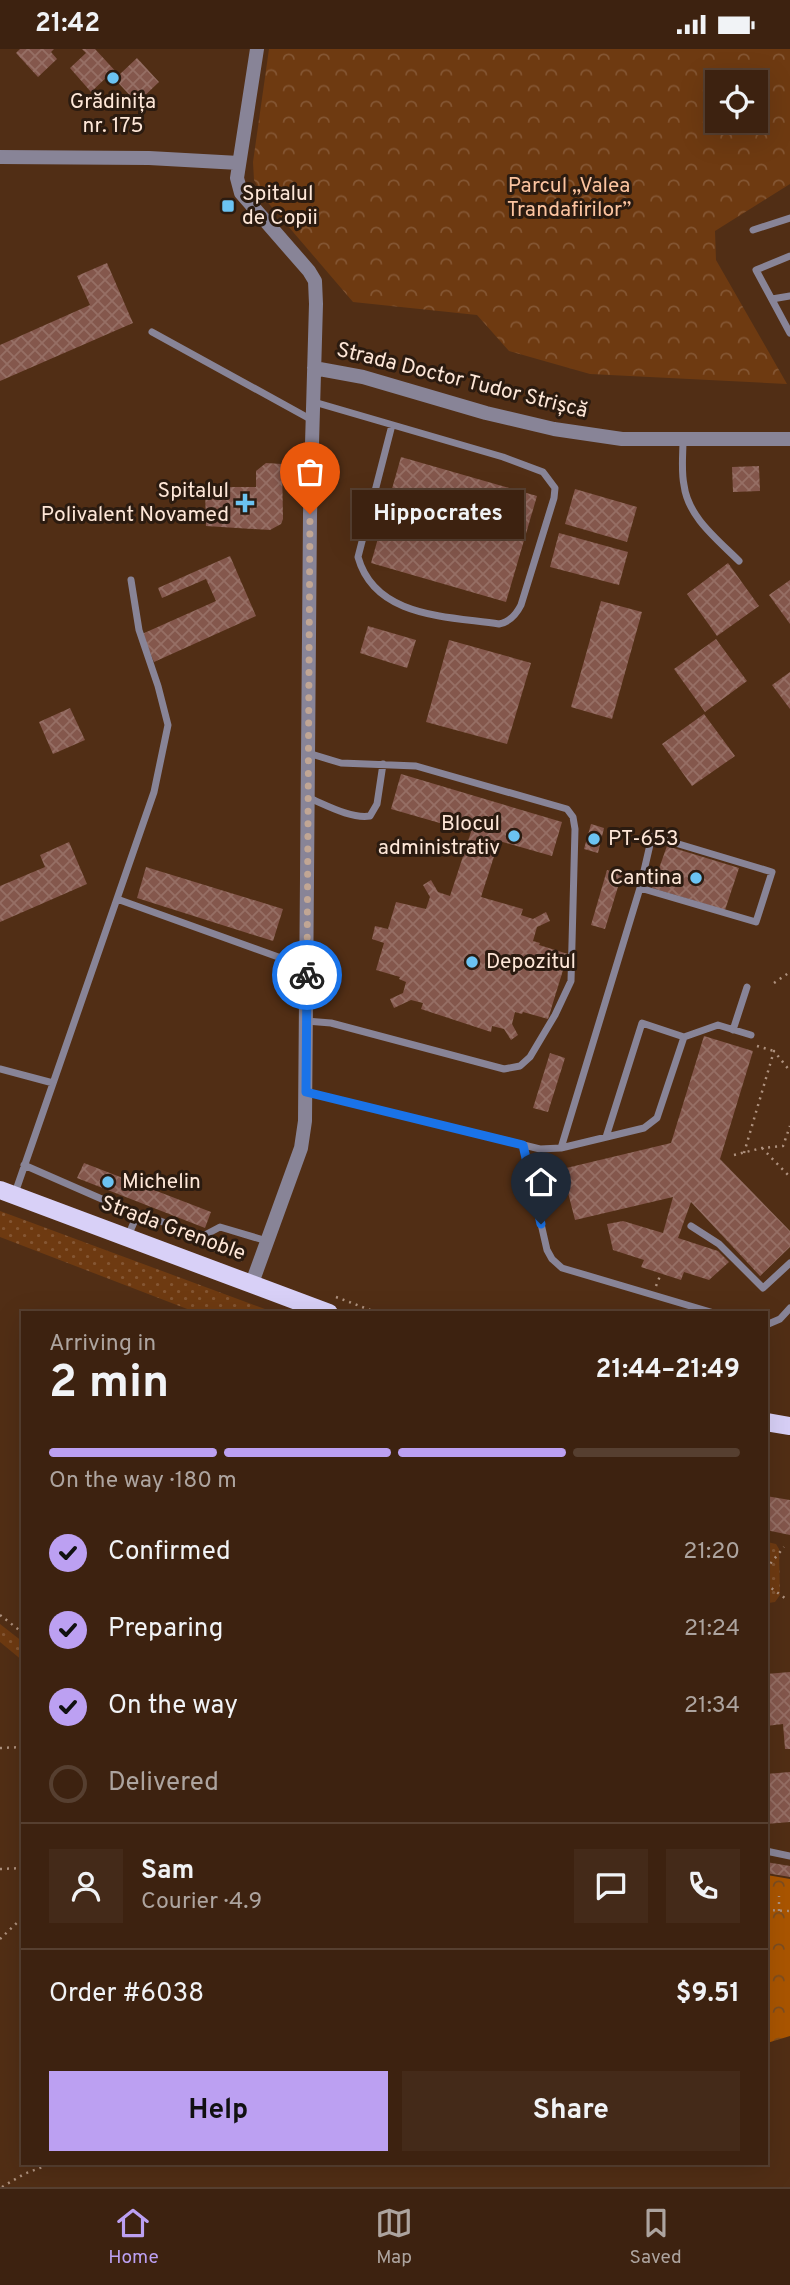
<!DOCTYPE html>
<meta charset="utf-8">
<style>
:root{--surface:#3d2210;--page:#442a19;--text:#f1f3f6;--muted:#ada49f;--line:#563f30;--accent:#bca0f2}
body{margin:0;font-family:Overpass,sans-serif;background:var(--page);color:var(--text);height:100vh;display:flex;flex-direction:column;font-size:26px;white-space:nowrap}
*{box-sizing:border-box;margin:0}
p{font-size:23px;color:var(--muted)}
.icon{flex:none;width:38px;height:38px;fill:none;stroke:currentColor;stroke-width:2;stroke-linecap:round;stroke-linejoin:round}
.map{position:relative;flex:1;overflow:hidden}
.panel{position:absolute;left:21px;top:1262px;width:747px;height:854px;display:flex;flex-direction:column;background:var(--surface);border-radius:0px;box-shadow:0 7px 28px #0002,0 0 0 2px var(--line)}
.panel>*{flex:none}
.controls{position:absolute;left:705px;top:21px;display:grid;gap:14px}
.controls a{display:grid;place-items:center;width:63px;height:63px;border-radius:0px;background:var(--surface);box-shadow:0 7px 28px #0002,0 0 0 2px var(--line);font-size:35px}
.pin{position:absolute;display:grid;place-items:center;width:60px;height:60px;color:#fff;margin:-72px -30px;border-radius:50% 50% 50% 0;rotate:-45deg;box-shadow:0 0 7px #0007}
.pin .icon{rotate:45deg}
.courier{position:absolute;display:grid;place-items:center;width:70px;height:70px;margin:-35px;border:5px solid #1a73e8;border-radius:50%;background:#fff;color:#222;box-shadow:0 2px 9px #0007}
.bubble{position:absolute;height:49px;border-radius:0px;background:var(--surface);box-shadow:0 7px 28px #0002,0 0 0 2px var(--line);font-size:23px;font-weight:700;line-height:49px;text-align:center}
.overview em{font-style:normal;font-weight:700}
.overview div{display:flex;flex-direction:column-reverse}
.overview{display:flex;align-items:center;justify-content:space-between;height:119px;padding:0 28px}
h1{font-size:46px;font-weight:700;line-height:52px}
.bar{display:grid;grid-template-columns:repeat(4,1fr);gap:10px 7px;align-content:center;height:84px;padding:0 28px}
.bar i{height:9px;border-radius:5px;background:var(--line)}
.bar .on{background:var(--accent)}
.bar p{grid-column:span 4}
.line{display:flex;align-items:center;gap:18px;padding:0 28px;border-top:2px solid var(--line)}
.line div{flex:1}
.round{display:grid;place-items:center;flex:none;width:74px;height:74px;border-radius:0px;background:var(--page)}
ol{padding:0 28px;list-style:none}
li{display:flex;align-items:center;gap:21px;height:77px}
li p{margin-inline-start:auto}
li .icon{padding:7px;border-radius:50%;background:var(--accent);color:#111;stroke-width:4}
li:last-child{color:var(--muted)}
li i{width:38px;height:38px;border:4px solid var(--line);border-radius:50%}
.action{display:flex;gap:14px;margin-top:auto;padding:14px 28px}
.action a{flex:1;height:80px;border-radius:0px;background:var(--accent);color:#111;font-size:28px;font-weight:700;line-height:80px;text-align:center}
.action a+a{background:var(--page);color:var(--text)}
.status{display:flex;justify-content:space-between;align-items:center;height:49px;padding:0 35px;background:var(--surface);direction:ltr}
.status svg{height:19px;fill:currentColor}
.menu{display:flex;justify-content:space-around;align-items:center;height:98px;border-top:2px solid var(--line);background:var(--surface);font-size:19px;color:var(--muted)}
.menu a{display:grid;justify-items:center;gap:4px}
.menu .on{color:var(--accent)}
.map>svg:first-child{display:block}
.grass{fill:url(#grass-dots)}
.forest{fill:url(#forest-crowns)}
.park{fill:url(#park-crowns);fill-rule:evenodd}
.building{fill:url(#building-cross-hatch)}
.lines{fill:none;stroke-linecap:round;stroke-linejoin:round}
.path{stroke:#ae917e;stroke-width:2.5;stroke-dasharray:2 5;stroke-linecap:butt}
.lane{stroke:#888497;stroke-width:7}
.street{stroke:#888497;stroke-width:14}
.primary{stroke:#d8d0f7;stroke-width:18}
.done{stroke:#c1a694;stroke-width:7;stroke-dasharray:0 12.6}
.route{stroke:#1a73e8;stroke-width:9}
.poi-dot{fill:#6bc3f2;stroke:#2b1b10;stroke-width:2.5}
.labels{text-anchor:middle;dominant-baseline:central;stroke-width:6;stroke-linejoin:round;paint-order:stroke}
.poi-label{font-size:21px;fill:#fee7d8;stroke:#2b1b10;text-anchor:start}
.park-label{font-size:21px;fill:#fcc4a0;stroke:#2b1b10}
.street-label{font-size:21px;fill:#fee7d8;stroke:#2b1b10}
</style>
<div class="status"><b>21:42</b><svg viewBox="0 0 49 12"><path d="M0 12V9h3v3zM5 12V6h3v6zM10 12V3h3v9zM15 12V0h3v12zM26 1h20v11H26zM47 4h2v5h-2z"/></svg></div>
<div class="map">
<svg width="790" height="2138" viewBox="0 0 790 2138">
<defs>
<pattern id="grass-dots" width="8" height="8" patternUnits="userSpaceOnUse" patternTransform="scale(1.75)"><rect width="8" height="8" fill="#6e3a11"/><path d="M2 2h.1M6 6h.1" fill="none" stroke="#845633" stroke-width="1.8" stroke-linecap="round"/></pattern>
<pattern id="forest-crowns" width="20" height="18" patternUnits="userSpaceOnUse" patternTransform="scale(1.75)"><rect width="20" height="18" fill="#aa5501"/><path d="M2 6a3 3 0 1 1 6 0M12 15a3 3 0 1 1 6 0" fill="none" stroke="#7b4d21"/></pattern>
<pattern id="park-crowns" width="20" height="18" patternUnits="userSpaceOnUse" patternTransform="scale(1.75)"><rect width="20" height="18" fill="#6e3a11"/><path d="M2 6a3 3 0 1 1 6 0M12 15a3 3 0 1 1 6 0" fill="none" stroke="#845633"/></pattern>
<pattern id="building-cross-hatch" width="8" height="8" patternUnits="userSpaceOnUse" patternTransform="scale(1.75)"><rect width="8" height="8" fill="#84574c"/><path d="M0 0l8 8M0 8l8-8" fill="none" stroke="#966f65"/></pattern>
</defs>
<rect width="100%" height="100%" fill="#512e15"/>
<path class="grass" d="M 0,1162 L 273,1263 L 195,1263 L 0,1188 Z
M 767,1493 L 776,1495 L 779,1500 L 780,1546 L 775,1553 L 768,1554 Z
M 0,1575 L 23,1593 L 23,1612 L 0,1593 Z"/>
<path class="forest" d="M 767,1826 L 790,1830 L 790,1987 L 767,1994 Z"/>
<path class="park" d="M 269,0 L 790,0 L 790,135 L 715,182 L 716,211 L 787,335 L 590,325 L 509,302 L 477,266 L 353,253 L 264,149 L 254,131 L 253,113 ZM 718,33 L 756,33 L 756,72 L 718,72 Z"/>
<path class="building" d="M 20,0 L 54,0 L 51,3 L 57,10 L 38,28 L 16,4 Z
M 82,0 L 95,0 L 119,26 L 137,9 L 159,33 L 137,54 L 110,25 L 91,43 L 70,19 L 86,4 Z
M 107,214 L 133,274 L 0,332 L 0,296 L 90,256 L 77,227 Z
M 401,408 L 537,447 L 506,553 L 371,514 Z
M 266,414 L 282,415 L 283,470 L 281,475 L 270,481 L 206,477 L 205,438 L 256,438 L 256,422 Z
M 759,417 L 760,442 L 733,443 L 732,418 Z
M 575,440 L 637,458 L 627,493 L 565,475 Z
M 559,484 L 628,503 L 619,536 L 550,518 Z
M 230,507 L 256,567 L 154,613 L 142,585 L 216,552 L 206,530 L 162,549 L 158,539 Z
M 728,514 L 759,557 L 717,587 L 687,545 Z
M 790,531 L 790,575 L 769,546 Z
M 601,552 L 642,563 L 612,670 L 571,658 Z
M 368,577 L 416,591 L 407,619 L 360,604 Z
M 716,590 L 747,632 L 705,663 L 674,620 Z
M 449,591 L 531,614 L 507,695 L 426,673 Z
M 790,623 L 790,660 L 772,636 Z
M 70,659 L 85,691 L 53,705 L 39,673 Z
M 704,665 L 735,707 L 692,737 L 662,695 Z
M 401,725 L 562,773 L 552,807 L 499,792 L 481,848 L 523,860 L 521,866 L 533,870 L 546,863 L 550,872 L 537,878 L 533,892 L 540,894 L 539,896 L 568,905 L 548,970 L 523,963 L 522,965 L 515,963 L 512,975 L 518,986 L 511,991 L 504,980 L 492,977 L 491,983 L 421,960 L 423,954 L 411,951 L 394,959 L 390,950 L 403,944 L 406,933 L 399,930 L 400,928 L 376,921 L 384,894 L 372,890 L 375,877 L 388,880 L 396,853 L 426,860 L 430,848 L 423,836 L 431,831 L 438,843 L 450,847 L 471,783 L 391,760 Z
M 591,775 L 604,779 L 598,804 L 584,800 Z
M 69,793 L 87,835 L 0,873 L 0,837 L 45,818 L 40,806 Z
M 667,797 L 739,819 L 725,861 L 652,839 Z
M 146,818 L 283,860 L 273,892 L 137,849 Z
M 607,821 L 622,825 L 605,880 L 591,876 Z
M 704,987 L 753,1002 L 720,1110 L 790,1182 L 790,1198 L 760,1227 L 691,1153 L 678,1189 L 718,1202 L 729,1213 L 709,1231 L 684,1223 L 681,1231 L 641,1218 L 644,1211 L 613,1201 L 607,1175 L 623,1172 L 663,1184 L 673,1148 L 575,1171 L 562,1120 L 671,1094 Z
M 550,1004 L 565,1009 L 548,1063 L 533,1059 Z
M 84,1114 L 211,1163 L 205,1179 L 77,1129 Z
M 766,1447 L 790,1451 L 790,1486 L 766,1481 Z
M 790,1623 L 790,1700 L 785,1700 L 783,1675 L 766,1677 L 766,1625 Z
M 790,1723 L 790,1773 L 766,1775 L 766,1725 Z
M 766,1813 L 790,1817 L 790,1828 L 766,1824 Z"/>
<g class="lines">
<path class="path" d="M 774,934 L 790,923
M 757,997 L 774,1002
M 762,1099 L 790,1128
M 744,1104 L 774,1002 L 790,1022
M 734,1106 L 762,1099 L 783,1097 L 790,1077
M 207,1199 L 244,1212
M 656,1237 L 660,1227
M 336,1248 L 378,1264
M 766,1493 L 771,1490
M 766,1520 L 784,1498
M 766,1535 L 786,1550
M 0,1566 L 23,1584
M 0,1699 L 23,1698
M 0,1820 L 23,1819
M 766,1861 L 790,1862
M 779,1862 L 779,1847
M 0,1890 L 23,1868
M 2,2138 L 24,2125 L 53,2114"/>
<path class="lane" d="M 753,181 L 790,169
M 790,207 L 756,221 L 790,284
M 772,250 L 790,247
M 152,283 L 312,371
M 314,353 L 503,408 L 543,423 L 555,439 L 554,449 L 521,556 C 516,566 510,573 499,575 C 447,567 375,569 358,508 L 392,376
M 683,391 C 683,405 681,422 684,436 C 688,468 717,490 739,512
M 309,749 C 326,756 351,770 370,767 L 377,755 L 383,715
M 117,850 L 306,918
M 306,972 L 331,974 L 504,1020 L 520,1017 L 530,1008 L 555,966 L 571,932 L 575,780 L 573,768 L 567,760 L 416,717 L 341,714 L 308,704
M 733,981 L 747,938
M 0,1020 L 53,1034
M 306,1043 L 540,1100 L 561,1099 L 644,1079 L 657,1069 L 684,988 L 718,976 L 751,986
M 606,1088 L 642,974 L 684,988
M 523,1096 L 547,1201 L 552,1210 L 562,1219 L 714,1264
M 561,1099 L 640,839 L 652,787 L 772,823 L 756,873 L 640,839
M 24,1116 L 120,1158 L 203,1187 L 220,1178 L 267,1192
M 15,1144 L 154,743 L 168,676 L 158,637 L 139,581 L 131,531
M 691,1177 L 719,1195 L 763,1239 L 790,1214
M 128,1187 L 138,1164
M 766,1276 L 780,1270 L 790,1259
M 766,1802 L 790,1807"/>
<path class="street" d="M 0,108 L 149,109 L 239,114
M 314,319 L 363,328 L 486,364 L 554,380 L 622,390 L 790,390
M 252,1234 L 301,1099 L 305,1072 L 310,465 L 316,255 L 315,232 L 309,222 L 241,144 L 237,129 L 257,0"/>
<path class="primary" d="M 0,1141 L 329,1264
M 766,1373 L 790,1377"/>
</g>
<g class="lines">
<path class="done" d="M 307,926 L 310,465"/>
<path class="route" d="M 307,926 L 306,1043 L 523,1096 L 541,1175"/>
</g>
<g class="poi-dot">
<circle cx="113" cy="29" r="7"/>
<rect x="221" y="150" width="14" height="14" rx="3.5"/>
<path d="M241.5 443.5h7v7h7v7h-7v7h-7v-7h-7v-7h7z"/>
<circle cx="514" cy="787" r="7"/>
<circle cx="594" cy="790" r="7"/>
<circle cx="696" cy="829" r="7"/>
<circle cx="472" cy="913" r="7"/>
<circle cx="108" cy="1133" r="7"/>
</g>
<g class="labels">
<g class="poi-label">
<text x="113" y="53" text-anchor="middle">Grădinița<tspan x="113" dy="24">nr. 175</tspan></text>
<text x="242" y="145">Spitalul<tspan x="242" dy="24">de Copii</tspan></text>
<text x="229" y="442" text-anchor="end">Spitalul<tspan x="229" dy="24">Polivalent Novamed</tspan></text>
<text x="500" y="775" text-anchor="end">Blocul<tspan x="500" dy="24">administrativ</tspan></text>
<text x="608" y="790">PT-653</text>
<text x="682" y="829" text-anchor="end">Cantina</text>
<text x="486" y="913">Depozitul</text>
<text x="122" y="1133">Michelin</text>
</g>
<g class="park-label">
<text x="569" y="137">Parcul „Valea<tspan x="569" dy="24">Trandafirilor”</tspan></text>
</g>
<g class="street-label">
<text transform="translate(462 332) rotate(14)">Strada Doctor Tudor Strișcă</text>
<text transform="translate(173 1180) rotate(20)">Strada Grenoble</text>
</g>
</g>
</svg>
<div class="controls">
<a><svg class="icon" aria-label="locate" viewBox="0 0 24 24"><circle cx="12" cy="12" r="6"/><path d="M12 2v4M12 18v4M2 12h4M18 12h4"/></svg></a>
</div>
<div class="pin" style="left:310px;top:465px;background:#ea580c"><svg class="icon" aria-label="bag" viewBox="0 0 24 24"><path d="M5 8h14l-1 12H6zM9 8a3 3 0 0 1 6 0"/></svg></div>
<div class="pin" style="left:541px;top:1175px;background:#1f2937"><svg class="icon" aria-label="home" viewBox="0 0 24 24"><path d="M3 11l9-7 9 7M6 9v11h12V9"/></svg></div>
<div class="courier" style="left:307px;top:926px"><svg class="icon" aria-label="bike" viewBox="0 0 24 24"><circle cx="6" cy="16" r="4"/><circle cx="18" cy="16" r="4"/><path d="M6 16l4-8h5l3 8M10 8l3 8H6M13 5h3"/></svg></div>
<div class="bubble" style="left:352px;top:441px;width:172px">Hippocrates</div>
<section class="panel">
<div class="overview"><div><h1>2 min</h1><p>Arriving in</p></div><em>21:44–21:49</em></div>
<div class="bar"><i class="on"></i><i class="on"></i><i class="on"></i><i></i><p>On the way · 180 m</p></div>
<ol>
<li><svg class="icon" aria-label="check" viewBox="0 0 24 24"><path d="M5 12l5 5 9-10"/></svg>Confirmed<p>21:20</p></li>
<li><svg class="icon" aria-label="check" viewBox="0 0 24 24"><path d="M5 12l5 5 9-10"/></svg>Preparing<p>21:24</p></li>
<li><svg class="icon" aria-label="check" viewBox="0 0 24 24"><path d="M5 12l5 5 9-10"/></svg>On the way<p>21:34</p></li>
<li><i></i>Delivered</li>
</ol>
<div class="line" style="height:126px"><a class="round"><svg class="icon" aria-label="person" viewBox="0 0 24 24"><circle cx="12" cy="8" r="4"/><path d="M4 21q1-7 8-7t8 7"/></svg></a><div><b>Sam</b><p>Courier · 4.9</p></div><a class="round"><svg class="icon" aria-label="chat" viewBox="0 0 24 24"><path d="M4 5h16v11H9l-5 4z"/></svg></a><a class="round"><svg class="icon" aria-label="phone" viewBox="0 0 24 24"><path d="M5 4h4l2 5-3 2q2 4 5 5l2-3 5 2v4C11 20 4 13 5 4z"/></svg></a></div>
<div class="line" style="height:91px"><div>Order #6038</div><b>$9.51</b></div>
<div class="action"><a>Help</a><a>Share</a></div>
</section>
</div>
<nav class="menu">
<a class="on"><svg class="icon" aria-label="home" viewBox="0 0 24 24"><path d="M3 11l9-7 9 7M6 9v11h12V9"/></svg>Home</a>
<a><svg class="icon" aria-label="map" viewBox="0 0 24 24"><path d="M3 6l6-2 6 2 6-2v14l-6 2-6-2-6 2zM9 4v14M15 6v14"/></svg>Map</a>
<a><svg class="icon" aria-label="saved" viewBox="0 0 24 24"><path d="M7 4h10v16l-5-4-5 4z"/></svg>Saved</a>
</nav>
